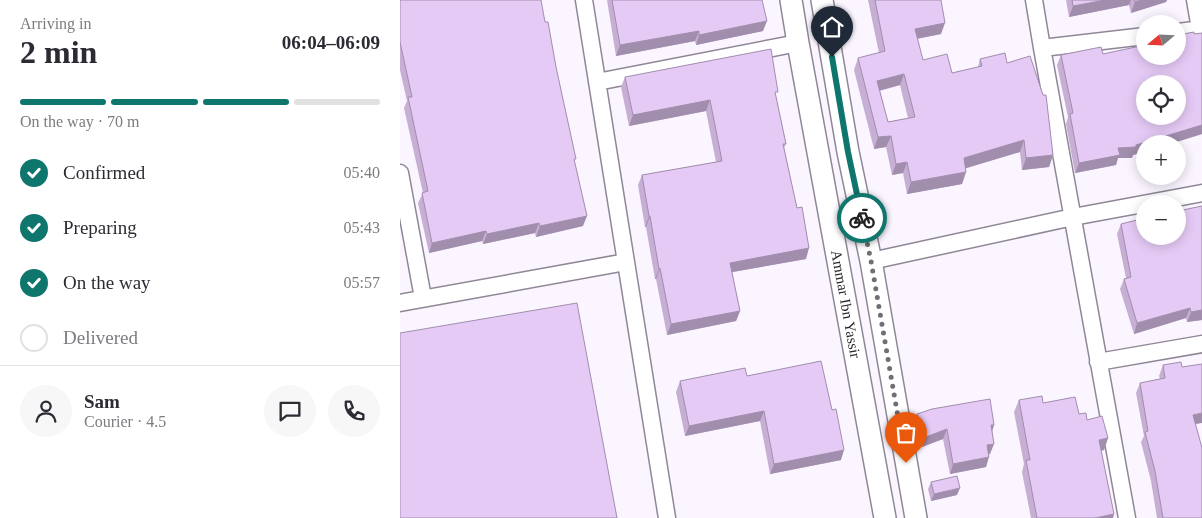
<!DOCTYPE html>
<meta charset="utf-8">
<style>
:root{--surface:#fff;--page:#f7f7f7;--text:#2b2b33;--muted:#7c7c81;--line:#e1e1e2;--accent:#0f766e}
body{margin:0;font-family:"Times New Roman",serif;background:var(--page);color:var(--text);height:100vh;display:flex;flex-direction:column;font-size:19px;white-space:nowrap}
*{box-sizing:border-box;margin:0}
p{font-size:16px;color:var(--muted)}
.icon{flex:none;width:28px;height:28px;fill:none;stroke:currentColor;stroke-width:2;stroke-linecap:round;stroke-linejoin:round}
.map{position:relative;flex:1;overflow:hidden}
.drawer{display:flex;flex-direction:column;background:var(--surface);width:400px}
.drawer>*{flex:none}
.needle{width:32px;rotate:251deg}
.tools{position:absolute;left:736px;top:15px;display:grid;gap:10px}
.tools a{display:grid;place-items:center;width:50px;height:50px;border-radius:50%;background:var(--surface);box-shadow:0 2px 12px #0003;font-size:25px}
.pin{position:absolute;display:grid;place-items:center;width:42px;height:42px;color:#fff;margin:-51px -21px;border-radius:50% 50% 50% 0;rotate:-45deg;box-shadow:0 0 5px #0007}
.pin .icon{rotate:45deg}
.courier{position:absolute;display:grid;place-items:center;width:50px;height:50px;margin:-25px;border:4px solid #0f766e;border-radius:50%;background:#fff;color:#222;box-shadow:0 1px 6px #0007}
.overview em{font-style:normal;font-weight:600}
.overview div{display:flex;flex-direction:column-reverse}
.overview{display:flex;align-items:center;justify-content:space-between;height:85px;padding:0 20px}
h1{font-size:32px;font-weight:600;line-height:38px}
.bar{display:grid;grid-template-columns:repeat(4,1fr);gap:8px 5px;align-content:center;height:60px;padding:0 20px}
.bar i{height:6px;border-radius:4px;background:var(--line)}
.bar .selected{background:var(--accent)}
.bar p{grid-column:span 4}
.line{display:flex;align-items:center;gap:12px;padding:0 20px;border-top:1px solid var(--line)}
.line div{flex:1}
.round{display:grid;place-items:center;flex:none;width:52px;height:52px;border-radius:26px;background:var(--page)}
ol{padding:0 20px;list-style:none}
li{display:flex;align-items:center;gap:15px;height:55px}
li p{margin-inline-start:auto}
li .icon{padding:5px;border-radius:50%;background:var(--accent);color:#fff;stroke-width:4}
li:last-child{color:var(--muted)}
li i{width:28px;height:28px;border:2px solid var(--line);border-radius:50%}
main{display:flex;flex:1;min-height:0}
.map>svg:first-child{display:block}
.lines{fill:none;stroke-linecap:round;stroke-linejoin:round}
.minor-casing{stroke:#8f8796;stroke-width:19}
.tertiary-casing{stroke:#8f8796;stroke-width:24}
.minor{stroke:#fff;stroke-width:16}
.tertiary{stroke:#fff;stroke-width:21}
.wall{fill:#c6aed4;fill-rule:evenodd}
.shaded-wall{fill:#a18dac}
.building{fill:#e6caf6;stroke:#a18dac;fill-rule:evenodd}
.done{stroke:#726e75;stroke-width:5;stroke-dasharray:0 9}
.route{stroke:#0f766e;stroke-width:6}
.labels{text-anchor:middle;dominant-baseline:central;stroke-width:4;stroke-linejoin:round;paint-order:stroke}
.street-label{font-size:15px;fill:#28252a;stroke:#fff}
</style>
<main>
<section class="drawer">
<div class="overview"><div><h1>2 min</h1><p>Arriving in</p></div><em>06:04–06:09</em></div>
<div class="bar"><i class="selected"></i><i class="selected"></i><i class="selected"></i><i></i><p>On the way · 70 m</p></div>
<ol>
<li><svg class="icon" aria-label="check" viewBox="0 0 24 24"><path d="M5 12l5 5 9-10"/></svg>Confirmed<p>05:40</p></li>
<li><svg class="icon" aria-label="check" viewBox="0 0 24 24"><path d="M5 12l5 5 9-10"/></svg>Preparing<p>05:43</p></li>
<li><svg class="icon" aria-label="check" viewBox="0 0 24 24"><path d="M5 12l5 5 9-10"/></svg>On the way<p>05:57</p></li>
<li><i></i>Delivered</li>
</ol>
<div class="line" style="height:90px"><a class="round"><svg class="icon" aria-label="person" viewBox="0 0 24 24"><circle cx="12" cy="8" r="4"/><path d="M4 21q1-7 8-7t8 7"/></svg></a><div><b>Sam</b><p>Courier · 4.5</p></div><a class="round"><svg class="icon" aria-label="chat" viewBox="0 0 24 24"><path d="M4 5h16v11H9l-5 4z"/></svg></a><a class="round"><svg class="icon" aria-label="phone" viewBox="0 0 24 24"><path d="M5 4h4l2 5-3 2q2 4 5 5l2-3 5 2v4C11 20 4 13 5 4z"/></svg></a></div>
</section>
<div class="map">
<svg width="802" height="518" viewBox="0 0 802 518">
<rect width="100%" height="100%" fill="#faf5ff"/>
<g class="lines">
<defs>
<path id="minor" d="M 184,0 L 267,518
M 634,0 L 642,48 L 727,518
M 795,0 L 800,29
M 778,32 L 802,29
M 642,48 L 745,36
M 197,82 L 398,43
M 0,173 L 23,298
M 471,261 L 673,217 L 802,193
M 0,303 L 226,262
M 698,362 L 802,344"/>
<g id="tertiary">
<path id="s1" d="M 391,0 L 398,43 L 485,518"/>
<path d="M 422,0 L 448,152 L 471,261 L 516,518"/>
</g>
</defs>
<use href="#minor" class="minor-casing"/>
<use href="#tertiary" class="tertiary-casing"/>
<use href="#minor" class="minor"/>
<use href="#tertiary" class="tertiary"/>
</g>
<path class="wall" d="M 0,0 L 145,22 L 174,162 L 183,226 L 136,237 L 135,233 L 83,244 L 82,241 L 29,253 L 18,203 L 23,193 L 4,108 L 7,101 L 0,70 Z
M 207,0 L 362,0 L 363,31 L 296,45 L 295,41 L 216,56 Z
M 468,0 L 541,0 L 541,34 L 517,39 L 523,60 L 552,73 L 578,67 L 580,59 L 607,63 L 653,155 L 649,167 L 622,170 L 620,152 L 566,168 L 566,172 L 562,184 L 507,194 L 503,173 L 492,175 L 486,147 L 474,149 L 454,70 L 458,58 L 479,53 ZM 500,85 L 508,118 L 488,122 L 480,91 Z
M 666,0 L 767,0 L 766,2 L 731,13 L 729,5 L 669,17 Z
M 802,33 L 802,134 L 733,155 L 732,158 L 718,158 L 716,165 L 675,173 L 666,124 L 668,117 L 657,65 L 661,55 L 703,54 Z
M 225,77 L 376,97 L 386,144 L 384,148 L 406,259 L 332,272 L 340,311 L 336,321 L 267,335 L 256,279 L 255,279 L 246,227 L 245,227 L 238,185 L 242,175 L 316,162 L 306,111 L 229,126 L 221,87 Z
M 802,206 L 802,320 L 787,322 L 786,318 L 734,334 L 720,289 L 724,279 L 726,278 L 717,234 L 721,224 Z
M 763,365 L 796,424 L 802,518 L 757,518 L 751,481 L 741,442 L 744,436 L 736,393 L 740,383 L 760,379 L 759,376 Z
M 347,376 L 441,460 L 370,474 L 360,421 L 285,436 L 276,392 L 280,381 Z
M 619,400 L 643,403 L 679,414 L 687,420 L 708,438 L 704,450 L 701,451 L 713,518 L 631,518 L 622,472 L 624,464 L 614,412 Z
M 517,414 L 594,425 L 592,432 L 590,454 L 589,454 L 586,467 L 550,474 L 543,439 L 522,447 L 514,424 Z
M 531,482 L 557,495 L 531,501 L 528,489 Z"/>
<path class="shaded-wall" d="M 705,0 L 731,0 L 729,5 L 669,17 L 673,6 Z
M 742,0 L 767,0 L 766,2 L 731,13 L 735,2 Z
M 367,21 L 363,31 L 296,45 L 299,35 Z
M 545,23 L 541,34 L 510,40 L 515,29 Z
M 299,31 L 295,41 L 216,56 L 220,45 Z
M 504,74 L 500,85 L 473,92 L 477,81 Z
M 310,100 L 306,111 L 229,126 L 233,115 Z
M 802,125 L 802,134 L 770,144 L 745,144 L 745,152 L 733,155 L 732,158 L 718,158 L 716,165 L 675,173 L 679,163 L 718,148 L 736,145 Z
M 491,136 L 486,147 L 474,149 L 478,137 Z
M 624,140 L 620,152 L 560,170 L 564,158 Z
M 653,155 L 649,167 L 622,170 L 626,158 Z
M 507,162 L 503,173 L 492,175 L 496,164 Z
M 566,172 L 562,184 L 507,194 L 511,182 Z
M 187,216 L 183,226 L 136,237 L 140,226 Z
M 249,216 L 250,216 L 246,227 L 245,227 Z
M 139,223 L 135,233 L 83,244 L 87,234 Z
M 86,231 L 82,241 L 29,253 L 32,243 Z
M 409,248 L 406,259 L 327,273 L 330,263 Z
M 260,268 L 256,279 L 255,279 L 259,269 Z
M 790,308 L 786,318 L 734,334 L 737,323 Z
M 802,310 L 802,320 L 787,322 L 791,312 Z
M 340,311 L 336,321 L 267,335 L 271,324 Z
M 364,411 L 360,421 L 285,436 L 289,426 Z
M 802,413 L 802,423 L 790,425 L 793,415 Z
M 591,425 L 594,425 L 591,434 Z
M 547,429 L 543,439 L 522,447 L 526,437 Z
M 708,438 L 704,450 L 695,452 L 699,440 Z
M 594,444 L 590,454 L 583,455 L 587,445 Z
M 444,450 L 441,460 L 370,474 L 374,464 Z
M 589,457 L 586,467 L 550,474 L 553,464 Z
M 560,488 L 557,495 L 531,501 L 534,494 Z
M 714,514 L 713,518 L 695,518 Z"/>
<path class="building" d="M 0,0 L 141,0 L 145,22 L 148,22 L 156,67 L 176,159 L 174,159 L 187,216 L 140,226 L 139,223 L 87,234 L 86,231 L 32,243 L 22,193 L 28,191 L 8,97 L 12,97 L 0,42 Z
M 212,0 L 362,0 L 367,21 L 299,35 L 299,31 L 220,45 Z
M 475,0 L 541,0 L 545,23 L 515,29 L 523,60 L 547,54 L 552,73 L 582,66 L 580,59 L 605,53 L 607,63 L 630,56 L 643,95 L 646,95 L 653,155 L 626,158 L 624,140 L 564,158 L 566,172 L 511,182 L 507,162 L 496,164 L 491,136 L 478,137 L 458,58 L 485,51 ZM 504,74 L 515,117 L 488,122 L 477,81 Z
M 672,0 L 705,0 L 673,6 Z
M 734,0 L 742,0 L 735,2 Z
M 794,32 L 794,34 L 802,33 L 802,125 L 736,145 L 736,147 L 718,148 L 720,155 L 679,163 L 670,114 L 673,113 L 661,55 L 701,47 L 703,54 L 745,45 L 745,56 L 778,56 L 778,35 ZM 745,84 L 778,84 L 778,116 L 745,116 Z
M 371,49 L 378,92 L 375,92 L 386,144 L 383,144 L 397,208 L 402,207 L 409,248 L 330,263 L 340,311 L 271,324 L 260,268 L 259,269 L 250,216 L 249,216 L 242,175 L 322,161 L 310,100 L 233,115 L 225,77 Z
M 802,206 L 802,310 L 791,312 L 790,308 L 737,323 L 724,279 L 731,277 L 721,224 L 745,218 L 745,236 L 778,236 L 778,211 Z
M 177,303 L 217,518 L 0,518 L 0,333 Z
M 421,361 L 432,410 L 436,409 L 444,450 L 374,464 L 364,411 L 289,426 L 280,381 L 345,368 L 347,376 Z
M 781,362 L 782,367 L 802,364 L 802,413 L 793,415 L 802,448 L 802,518 L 763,518 L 755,471 L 745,432 L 748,431 L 740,383 L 765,378 L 763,365 Z
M 642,396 L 643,403 L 675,397 L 679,414 L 686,413 L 687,420 L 702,416 L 708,438 L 699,440 L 714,514 L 695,518 L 637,518 L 626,460 L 630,460 L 619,400 Z
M 590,399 L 594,425 L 591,425 L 594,444 L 587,445 L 589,457 L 553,464 L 547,429 L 526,437 L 517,414 L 532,409 Z
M 557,476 L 560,488 L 534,494 L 531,482 Z"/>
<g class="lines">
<path class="done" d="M 462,218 L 471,261 L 506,463"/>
<path class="route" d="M 432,57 L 448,152 L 462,218"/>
</g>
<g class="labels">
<g class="street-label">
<text stroke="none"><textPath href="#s1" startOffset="309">Ammar Ibn Yassir</textPath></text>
</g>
</g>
</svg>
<div class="tools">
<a><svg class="needle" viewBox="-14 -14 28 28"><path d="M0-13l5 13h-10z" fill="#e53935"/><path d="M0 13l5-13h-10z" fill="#7c7c81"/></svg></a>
<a><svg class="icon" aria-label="locate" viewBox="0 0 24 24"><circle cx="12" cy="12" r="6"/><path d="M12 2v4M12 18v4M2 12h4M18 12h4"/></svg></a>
<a>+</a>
<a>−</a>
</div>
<div class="pin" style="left:506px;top:463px;background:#ea580c"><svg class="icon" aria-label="bag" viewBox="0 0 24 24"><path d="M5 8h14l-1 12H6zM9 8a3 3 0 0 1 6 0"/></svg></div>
<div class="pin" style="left:432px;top:57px;background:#1f2937"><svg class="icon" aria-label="home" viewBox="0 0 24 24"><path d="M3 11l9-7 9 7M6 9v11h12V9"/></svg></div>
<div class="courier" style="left:462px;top:218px"><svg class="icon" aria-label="bike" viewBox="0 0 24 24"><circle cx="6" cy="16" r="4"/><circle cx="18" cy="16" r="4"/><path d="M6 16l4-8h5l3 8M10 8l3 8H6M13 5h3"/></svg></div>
</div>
</main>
